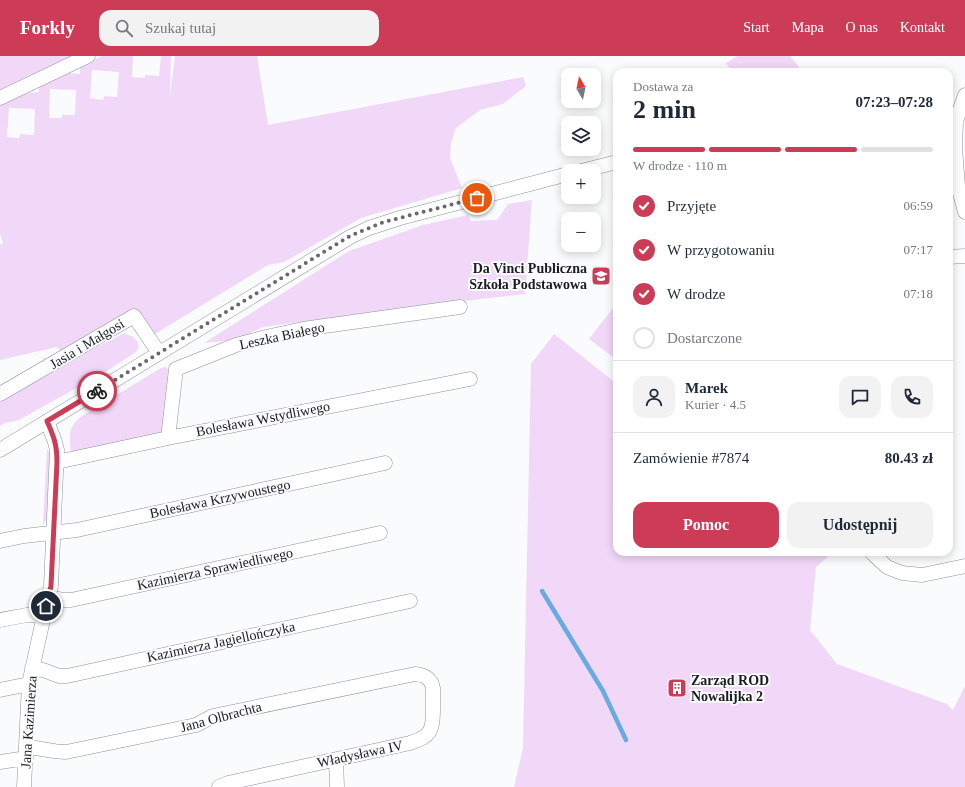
<!DOCTYPE html>
<html lang="pl">
<meta charset="utf-8">
<style>
:root{--surface:#fff;--page:#f2f2f3;--text:#1f2937;--muted:#747a83;--line:#e0e1e3;--accent:#cc3c57}
body{margin:0;font-family:"Times New Roman",serif;background:var(--page);color:var(--text);height:100vh;display:flex;flex-direction:column;font-size:15px;white-space:nowrap}
*{box-sizing:border-box;margin:0}
p{font-size:13px;color:var(--muted)}
.icon{flex:none;width:22px;height:22px;fill:none;stroke:currentColor;stroke-width:2;stroke-linecap:round;stroke-linejoin:round}
.map{position:relative;flex:1;overflow:hidden}
.drawer{position:absolute;left:613px;top:12px;width:340px;height:488px;display:flex;flex-direction:column;background:var(--surface);border-radius:12px;box-shadow:0 2px 10px #0003}
.drawer>*{flex:none}
.needle{width:26px;rotate:351deg}
.buttons{position:absolute;left:561px;top:12px;display:grid;gap:8px}
.buttons a{display:grid;place-items:center;width:40px;height:40px;border-radius:8px;background:var(--surface);box-shadow:0 2px 10px #0003;font-size:20px}
.pin{position:absolute;display:grid;place-items:center;width:34px;height:34px;color:#fff;margin:-17px;border:2px solid #fff;border-radius:50%;box-shadow:0 1px 4px #0007}
.courier{position:absolute;display:grid;place-items:center;width:40px;height:40px;margin:-20px;border:3px solid #cc3c57;border-radius:50%;background:#fff;color:#222;box-shadow:0 1px 5px #0007}
.overview em{font-style:normal;font-weight:600}
.overview div{display:flex;flex-direction:column-reverse}
.overview{display:flex;align-items:center;justify-content:space-between;height:68px;padding:0 20px}
h1{font-size:26px;font-weight:600;line-height:30px}
.bar{display:grid;grid-template-columns:repeat(4,1fr);gap:6px 4px;align-content:center;height:48px;padding:0 20px}
.bar i{height:5px;border-radius:3px;background:var(--line)}
.bar .on{background:var(--accent)}
.bar p{grid-column:span 4}
.line{display:flex;align-items:center;gap:10px;padding:0 20px;border-top:1px solid var(--line)}
.line div{flex:1}
.round{display:grid;place-items:center;flex:none;width:42px;height:42px;border-radius:12px;background:var(--page)}
ol{padding:0 20px;list-style:none}
li{display:flex;align-items:center;gap:12px;height:44px}
li p{margin-inline-start:auto}
li .icon{padding:4px;border-radius:50%;background:var(--accent);color:#fff;stroke-width:4}
li:last-child{color:var(--muted)}
li i{width:22px;height:22px;border:2px solid var(--line);border-radius:50%}
.action{display:flex;gap:8px;margin-top:auto;padding:8px 20px}
.action a{flex:1;height:46px;border-radius:12px;background:var(--accent);color:#fff;font-size:16px;font-weight:600;line-height:46px;text-align:center}
.action a+a{background:var(--page);color:var(--text)}
header{display:flex;align-items:center;gap:24px;box-sizing:border-box;height:56px;padding:0 20px;background:var(--accent);color:#fff}
header strong{font-size:19px}
nav{display:flex;gap:22px;margin-inline-start:auto;font-size:14px}
.search{width:280px;height:36px;background:var(--page);display:flex;align-items:center;gap:10px;box-sizing:border-box;padding:0 14px;border-radius:12px;color:var(--muted);font-size:15px}
.map>svg:first-child{display:block}
.green{fill:#f1d8f8;fill-rule:evenodd}
.lines{fill:none;stroke-linecap:round;stroke-linejoin:round}
.stream{stroke:#68abe1;stroke-width:4.5}
.minor-casing{stroke:#8f919d;stroke-width:15}
.minor{stroke:#fff;stroke-width:14}
.done{stroke:#69696d;stroke-width:4;stroke-dasharray:0 7.2}
.route{stroke:#cc3c57;stroke-width:5}
.labels{text-anchor:middle;dominant-baseline:central;stroke-width:4;stroke-linejoin:round;paint-order:stroke}
.poi-label{font-size:14px;font-weight:bold;fill:#1b1b20;stroke:#fafbfd;text-anchor:end}
.street-label{font-size:14px;fill:#1b1b20;stroke:#fafbfd}
</style>
<header>
<strong>Forkly</strong>
<div class="search"><svg class="icon" aria-label="search" viewBox="0 0 24 24"><circle cx="10" cy="10" r="6"/><path d="M15 15l6 6"/></svg>Szukaj tutaj</div>
<nav><a>Start</a><a>Mapa</a><a>O nas</a><a>Kontakt</a></nav>
</header>
<div class="map">
<svg width="965" height="731" viewBox="0 0 965 731">
<rect width="100%" height="100%" fill="#fafbfd"/>
<path class="green" d="M 0,0 L 74,0 L 0,35 Z
M 102,0 L 133,0 L 132,21 L 145,22 L 145,19 L 159,20 L 161,0 L 171,0 L 170,40 L 175,0 L 257,0 L 268,69 L 523,21 L 526,30 L 503,48 L 480,54 L 456,72 L 451,87 L 450,102 L 462,132 L 361,162 L 284,206 L 268,209 L 155,278 L 137,254 L 63,297 L 57,291 L 0,304 L 0,188 L 3,187 L 0,178 L 0,49 L 21,38 L 39,36 L 39,29 L 67,17 L 80,18 L 80,11 ZM 92,14 L 119,16 L 117,41 L 104,40 L 103,44 L 90,42 ZM 50,33 L 76,34 L 75,59 L 62,59 L 62,62 L 49,62 ZM 9,52 L 35,53 L 34,79 L 20,78 L 19,82 L 7,81 Z
M 738,0 L 790,0 L 803,16 L 732,16 L 726,7 Z
M 532,144 L 525,238 L 420,250 L 263,271 L 236,284 L 204,287 L 349,195 L 423,169 L 468,159 L 471,165 L 497,164 L 508,148 Z
M 617,247 L 617,304 L 589,283 Z
M 124,277 L 133,281 L 137,285 L 139,291 L 136,296 L 110,313 L 19,364 L 5,367 L 0,370 L 0,346 L 89,295 Z
M 554,278 L 617,328 L 617,496 L 833,496 L 816,511 L 810,574 L 837,608 L 947,648 L 953,654 L 965,630 L 965,731 L 514,731 L 523,692 L 531,308 Z
M 165,311 L 168,313 L 165,370 L 161,377 L 74,396 L 71,395 C 69,379 68,371 82,360 L 161,312 Z
M 47,393 L 50,398 L 47,463 L 43,469 Z"/>
<g class="lines">
<path class="stream" d="M 542,535 L 603,635 L 626,684"/>
<defs>
<path id="minor" d="M 965,39 L 956,65 L 955,92 L 958,130 L 965,156
M 0,42 L 88,0
M 581,115 L 617,106
M 949,201 L 965,200
M 0,338 L 134,260 L 159,297
M 168,382 L 176,313 L 236,289 L 266,281 L 303,273 L 460,251
M 0,394 L 350,181 L 369,172 L 400,162 L 568,118
M 57,406 L 168,382 L 470,323
M 0,485 L 24,480 L 77,474 L 385,407
M 873,496 L 872,497 L 887,511 L 902,517 L 922,519 L 965,510
M 49,541 L 64,544 L 71,544 L 380,477
M 0,564 L 27,559 L 44,559
M 32,613 L 43,614 L 59,620 L 67,620 L 410,545
M 0,634 L 29,628
M 27,691 C 40,692 53,696 66,696 L 196,669 L 213,660 L 415,618 C 425,619 431,622 433,632 C 433,639 433,647 433,655 C 433,675 430,681 410,687 L 228,727 L 219,731
M 336,704 L 337,731
M 0,706 L 26,702
M 24,731 L 29,628 L 44,559 L 51,530 L 57,394 L 55,386 L 47,365"/>
</defs>
<use href="#minor" class="minor-casing"/>
<use href="#minor" class="minor"/>
</g>
<g class="lines">
<path class="done" d="M 97,335 L 350,180 L 384,166 L 477,142"/>
<path class="route" d="M 46,550 L 51,530 L 57,406 C 57,389 54,381 47,365 L 97,335"/>
</g>
<defs>
<symbol id="school-square" viewBox="-11 -11 22 22"><rect x="-9" y="-9" width="18" height="18" rx="4" fill="#cc3c57" stroke="#fafbfd"/><path d="M0-5L7-2L0 1L-7-2ZM-4 1L0 2.5L4 1V4Q0 6-4 4Z" fill="#fff"/></symbol>
<symbol id="building-square" viewBox="-11 -11 22 22"><rect x="-9" y="-9" width="18" height="18" rx="4" fill="#cc3c57" stroke="#fafbfd"/><path d="M-4-6H4V6H1V3H-1V6H-4ZM-2.5-4.3h1.7v1.8h-1.7ZM.8-4.3h1.7v1.8H.8ZM-2.5-1h1.7V.8h-1.7ZM.8-1h1.7V.8H.8Z" fill="#fff"/></symbol>
</defs>
<g fill-rule="evenodd">
<use href="#school-square" x="590" y="209" width="22" height="22"/>
<use href="#building-square" x="666" y="621" width="22" height="22"/>
</g>
<g class="labels">
<g class="poi-label">
<text x="587" y="212">Da Vinci Publiczna<tspan x="587" dy="16">Szkoła Podstawowa</tspan></text>
<text x="691" y="624" text-anchor="start">Zarząd ROD<tspan x="691" dy="16">Nowalijka 2</tspan></text>
</g>
<g class="street-label">
<text transform="translate(282 280) rotate(-12)">Leszka Białego</text>
<text transform="translate(87 288) rotate(-31)">Jasia i Małgosi</text>
<text transform="translate(263 363) rotate(-11)">Bolesława Wstydliwego</text>
<text transform="translate(220 443) rotate(-12)">Bolesława Krzywoustego</text>
<text transform="translate(215 513) rotate(-12)">Kazimierza Sprawiedliwego</text>
<text transform="translate(221 586) rotate(-12)">Kazimierza Jagiellończyka</text>
<text transform="translate(221 661) rotate(-15)">Jana Olbrachta</text>
<text transform="translate(29 666) rotate(-86)">Jana Kazimierza</text>
<text transform="translate(360 698) rotate(-12)">Władysława IV</text>
</g>
</g>
</svg>
<div class="buttons">
<a><svg class="needle" viewBox="-14 -14 28 28"><path d="M0-13l5 13h-10z" fill="#e53935"/><path d="M0 13l5-13h-10z" fill="#747a83"/></svg></a>
<a><svg class="icon" aria-label="layers" viewBox="0 0 24 24"><path d="M12 4l9 5-9 5-9-5zM3 14l9 5 9-5"/></svg></a>
<a>+</a>
<a>−</a>
</div>
<div class="pin" style="left:477px;top:142px;background:#ea580c"><svg class="icon" aria-label="bag" viewBox="0 0 24 24"><path d="M5 8h14l-1 12H6zM9 8a3 3 0 0 1 6 0"/></svg></div>
<div class="pin" style="left:46px;top:550px;background:#1f2937"><svg class="icon" aria-label="home" viewBox="0 0 24 24"><path d="M3 11l9-7 9 7M6 9v11h12V9"/></svg></div>
<div class="courier" style="left:97px;top:335px"><svg class="icon" aria-label="bike" viewBox="0 0 24 24"><circle cx="6" cy="16" r="4"/><circle cx="18" cy="16" r="4"/><path d="M6 16l4-8h5l3 8M10 8l3 8H6M13 5h3"/></svg></div>
<section class="drawer">
<div class="overview"><div><h1>2 min</h1><p>Dostawa za</p></div><em>07:23–07:28</em></div>
<div class="bar"><i class="on"></i><i class="on"></i><i class="on"></i><i></i><p>W drodze · 110 m</p></div>
<ol>
<li><svg class="icon" aria-label="check" viewBox="0 0 24 24"><path d="M5 12l5 5 9-10"/></svg>Przyjęte<p>06:59</p></li>
<li><svg class="icon" aria-label="check" viewBox="0 0 24 24"><path d="M5 12l5 5 9-10"/></svg>W przygotowaniu<p>07:17</p></li>
<li><svg class="icon" aria-label="check" viewBox="0 0 24 24"><path d="M5 12l5 5 9-10"/></svg>W drodze<p>07:18</p></li>
<li><i></i>Dostarczone</li>
</ol>
<div class="line" style="height:72px"><a class="round"><svg class="icon" aria-label="person" viewBox="0 0 24 24"><circle cx="12" cy="8" r="4"/><path d="M4 21q1-7 8-7t8 7"/></svg></a><div><b>Marek</b><p>Kurier · 4.5</p></div><a class="round"><svg class="icon" aria-label="chat" viewBox="0 0 24 24"><path d="M4 5h16v11H9l-5 4z"/></svg></a><a class="round"><svg class="icon" aria-label="phone" viewBox="0 0 24 24"><path d="M5 4h4l2 5-3 2q2 4 5 5l2-3 5 2v4C11 20 4 13 5 4z"/></svg></a></div>
<div class="line" style="height:52px"><div>Zamówienie #7874</div><b>80.43 zł</b></div>
<div class="action"><a>Pomoc</a><a>Udostępnij</a></div>
</section>
</div>
